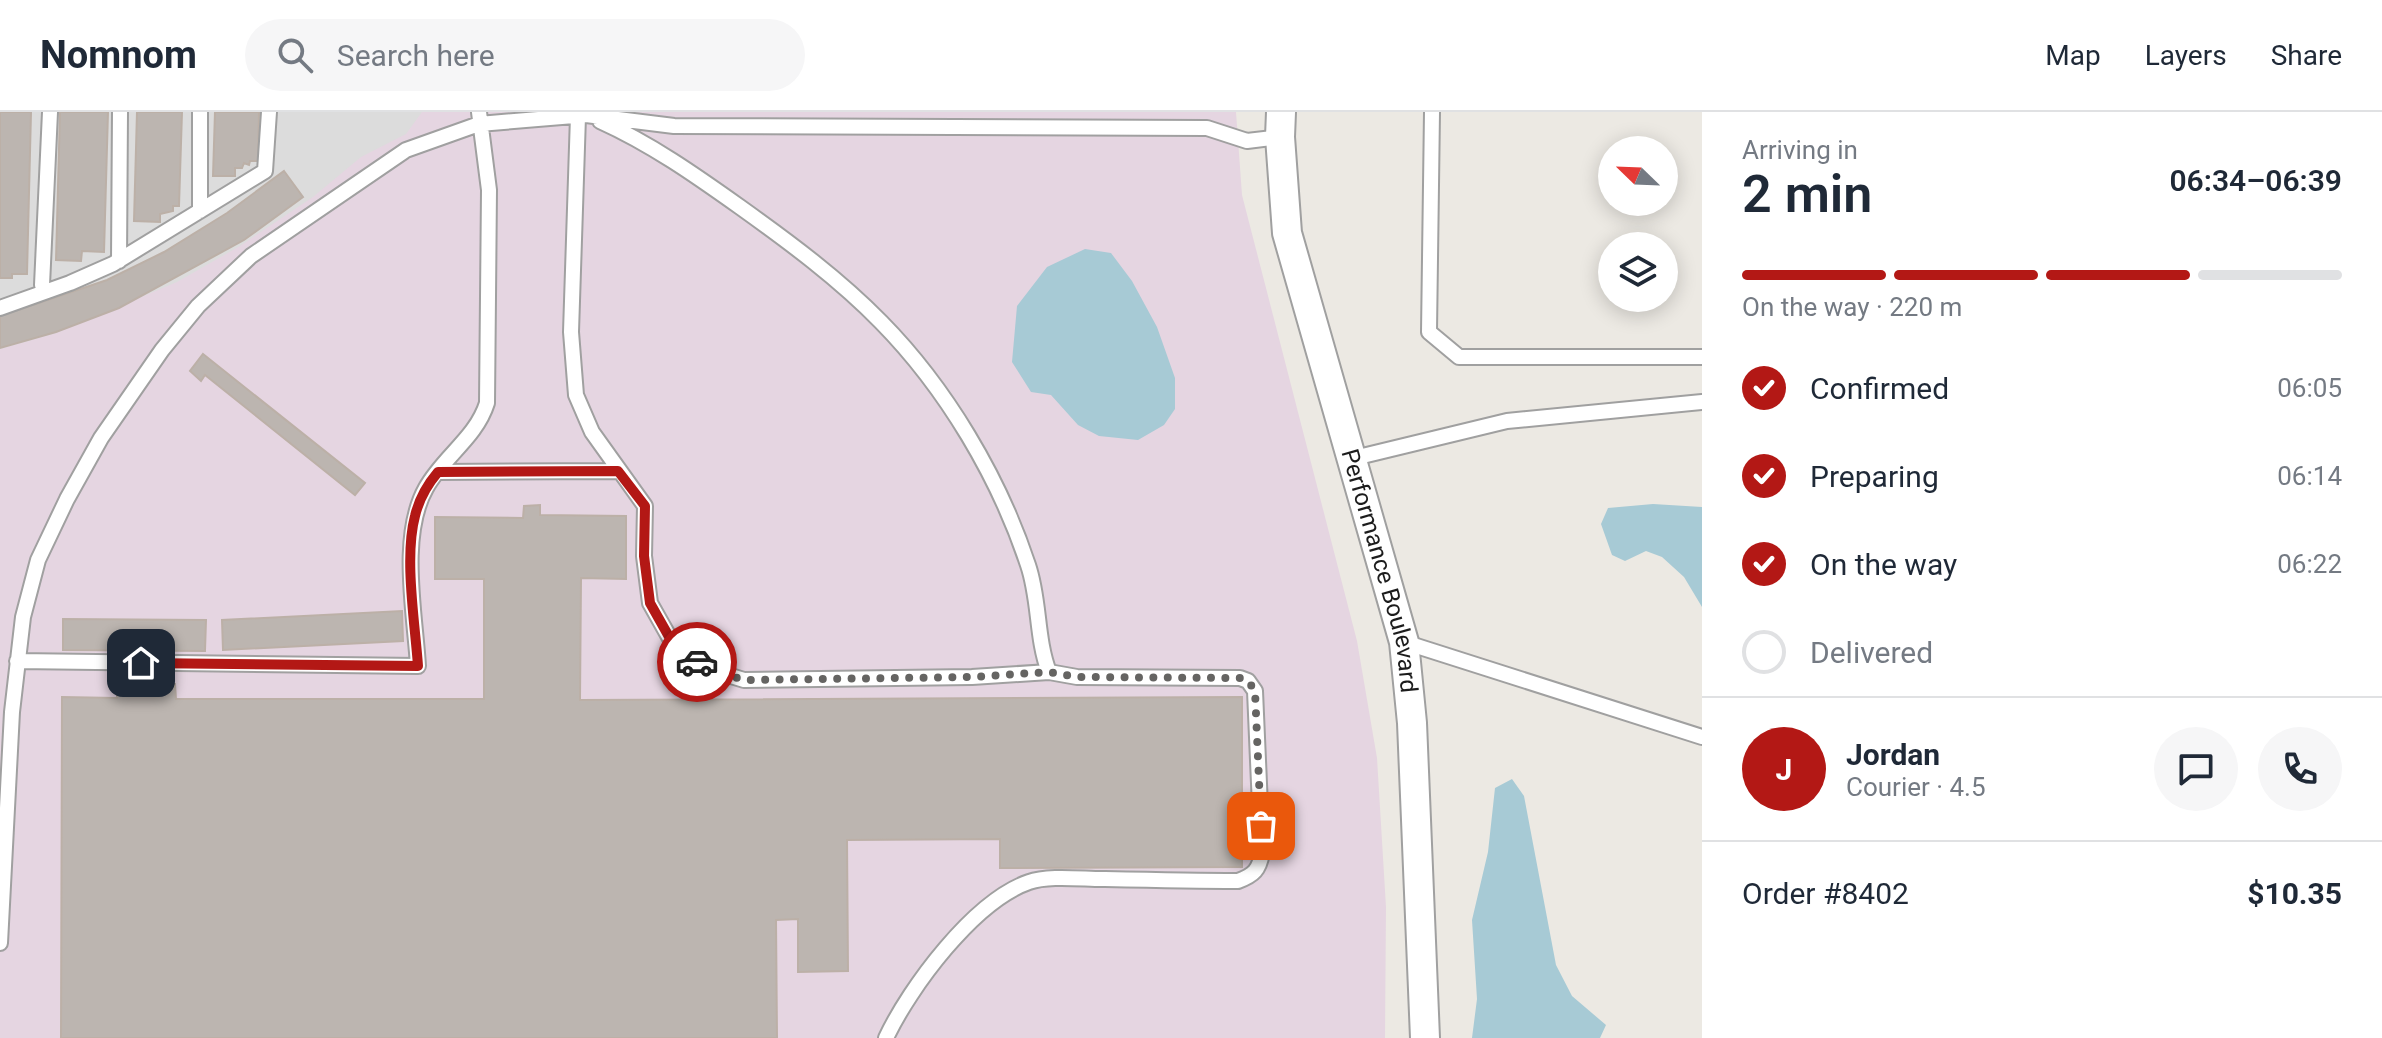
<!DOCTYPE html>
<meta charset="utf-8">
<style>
:root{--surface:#fff;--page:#f6f6f7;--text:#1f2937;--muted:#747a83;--line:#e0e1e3;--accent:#b31815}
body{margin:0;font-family:Roboto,sans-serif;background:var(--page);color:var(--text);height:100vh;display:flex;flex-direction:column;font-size:30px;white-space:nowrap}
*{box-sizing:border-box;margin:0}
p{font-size:26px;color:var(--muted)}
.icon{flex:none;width:44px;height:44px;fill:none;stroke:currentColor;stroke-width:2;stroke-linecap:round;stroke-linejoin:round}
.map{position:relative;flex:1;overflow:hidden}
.details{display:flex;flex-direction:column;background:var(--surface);width:680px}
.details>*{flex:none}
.needle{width:52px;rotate:293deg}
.buttons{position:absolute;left:1598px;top:24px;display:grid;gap:16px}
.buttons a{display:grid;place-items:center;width:80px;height:80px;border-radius:50%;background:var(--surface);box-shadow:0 4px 20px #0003;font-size:40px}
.pin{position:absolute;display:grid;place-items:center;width:68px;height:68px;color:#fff;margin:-34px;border-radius:16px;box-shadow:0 4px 12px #0006}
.courier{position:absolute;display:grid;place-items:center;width:80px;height:80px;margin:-40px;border:6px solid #b31815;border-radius:50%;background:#fff;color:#222;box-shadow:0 2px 10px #0007}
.headline em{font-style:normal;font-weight:600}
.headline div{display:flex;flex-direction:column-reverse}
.headline{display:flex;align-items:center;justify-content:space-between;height:136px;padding:0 40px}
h1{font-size:52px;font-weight:600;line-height:60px}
.bar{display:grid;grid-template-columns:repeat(4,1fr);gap:12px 8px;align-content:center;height:96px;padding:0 40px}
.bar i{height:10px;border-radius:6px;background:var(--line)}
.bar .selected{background:var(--accent)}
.bar p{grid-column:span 4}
.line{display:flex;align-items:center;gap:20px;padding:0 40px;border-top:2px solid var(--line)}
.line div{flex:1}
.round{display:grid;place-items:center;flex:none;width:84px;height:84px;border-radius:42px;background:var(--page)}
ol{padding:0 40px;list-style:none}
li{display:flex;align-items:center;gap:24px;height:88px}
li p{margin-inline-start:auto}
li .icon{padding:8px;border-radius:50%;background:var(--accent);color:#fff;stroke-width:4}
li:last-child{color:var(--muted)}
li i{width:44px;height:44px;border:4px solid var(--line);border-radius:50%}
header{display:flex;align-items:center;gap:48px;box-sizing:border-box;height:112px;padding:0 40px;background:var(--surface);border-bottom:2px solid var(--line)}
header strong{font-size:38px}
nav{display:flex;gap:44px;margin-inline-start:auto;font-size:28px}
.search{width:560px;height:72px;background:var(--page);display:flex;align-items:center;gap:20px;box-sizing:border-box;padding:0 28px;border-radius:44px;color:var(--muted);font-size:30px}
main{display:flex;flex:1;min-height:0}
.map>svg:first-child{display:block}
.industrial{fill:#e5d5e1}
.parking{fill:#dcdcdc}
.water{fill:#a7cad5}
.building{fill:#bcb5b0;stroke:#bcb0a7;stroke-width:2}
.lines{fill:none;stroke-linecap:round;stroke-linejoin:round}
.lane-casing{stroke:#a0a0a0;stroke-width:18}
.street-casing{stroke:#a0a0a0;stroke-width:32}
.lane{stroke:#fff;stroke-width:14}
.street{stroke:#fff;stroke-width:28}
.done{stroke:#656462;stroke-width:8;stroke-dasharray:0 14.4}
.route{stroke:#b31815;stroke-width:10}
.labels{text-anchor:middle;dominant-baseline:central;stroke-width:7;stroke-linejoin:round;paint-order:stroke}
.street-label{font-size:24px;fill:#1c1c1c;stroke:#fff}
</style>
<header>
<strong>Nomnom</strong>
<div class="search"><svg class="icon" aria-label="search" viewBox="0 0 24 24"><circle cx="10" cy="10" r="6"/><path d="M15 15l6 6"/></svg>Search here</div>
<nav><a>Map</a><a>Layers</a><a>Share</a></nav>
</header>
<main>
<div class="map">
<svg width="1702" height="926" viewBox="0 0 1702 926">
<rect width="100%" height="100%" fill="#ece9e3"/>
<path class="industrial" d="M 0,0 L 1236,0 L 1242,83 L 1357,529 L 1377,646 L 1386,795 L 1385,926 L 0,926 Z"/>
<path class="parking" d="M 0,0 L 422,0 L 406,22 L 361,45 L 313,85 L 240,134 L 177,170 L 56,221 L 0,237 Z"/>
<path class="water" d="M 1085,137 L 1111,141 L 1132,169 L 1157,215 L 1175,266 L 1175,297 L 1164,313 L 1138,328 L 1099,324 L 1078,313 L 1051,283 L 1031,280 L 1012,250 L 1017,194 L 1047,155 Z
M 1653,392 L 1702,395 L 1702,495 L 1684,465 L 1662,445 L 1646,439 L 1625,449 L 1612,443 L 1601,412 L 1608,396 Z
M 1512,667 L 1524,684 L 1556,853 L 1572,884 L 1606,913 L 1600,926 L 1472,926 L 1477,887 L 1472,808 L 1488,740 L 1495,676 Z"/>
<path class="building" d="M 0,0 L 31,0 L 27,162 L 12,162 L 12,166 L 0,166 Z
M 60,0 L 108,0 L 104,140 L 82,139 L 81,149 L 56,148 Z
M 137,0 L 182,0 L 179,94 L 173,94 L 173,99 L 160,102 L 160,110 L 134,109 Z
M 215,0 L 259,0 L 258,49 L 250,49 L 249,53 L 244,51 L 242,56 L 235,56 L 235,64 L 213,64 Z
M 284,59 L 303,85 L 244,128 L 119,196 L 56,220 L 0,236 L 0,204 L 107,168 L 164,140 L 227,101 Z
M 203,242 L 365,371 L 355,383 L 205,263 L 201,269 L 190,259 Z
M 540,393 L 540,403 L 626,404 L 626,467 L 581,466 L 580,588 L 1242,585 L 1242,755 L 1000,756 L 1000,727 L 847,728 L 848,859 L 798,860 L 798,807 L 776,808 L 777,926 L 61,926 L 62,585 L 117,586 L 117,572 L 175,572 L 176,587 L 484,587 L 484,467 L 435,467 L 435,405 L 523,406 L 524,394 Z
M 402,499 L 403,529 L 223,538 L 222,508 Z
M 63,507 L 206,508 L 205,539 L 63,538 Z"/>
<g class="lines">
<defs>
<path id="lane" d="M 200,0 L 200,99
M 1432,0 L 1429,220 L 1459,245 L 1702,245
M 578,4 L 571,220 L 576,283 L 592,320 L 645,394 L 644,444 L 650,491 L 672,530 L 705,556 L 744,568 L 972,565 L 1049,560
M 600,9 C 651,32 695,63 740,95 C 789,130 839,167 881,210 C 946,276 999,365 1028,453 C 1040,488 1036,526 1049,560 L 1077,565 L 1240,566 L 1248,569 L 1255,579 L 1262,741 C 1259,758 1254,763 1238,769 C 1193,769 1148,768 1102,767 C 1082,767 1048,763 1029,770 C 974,789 910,875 886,926
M 119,149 L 120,0
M 46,179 L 42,173 L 50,0
M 0,196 L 70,171 L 113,152 L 265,59 L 269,0
M 1350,347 L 1507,309 L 1702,290
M 438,360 L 618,359
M 1404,530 L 1702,625
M 17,549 L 418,554 C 415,502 399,424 426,376 C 443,345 476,326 487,291 L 489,78 L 479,0
M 0,831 L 12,600 L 23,505 L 38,448 L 67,387 L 101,326 L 162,238 L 198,194 L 251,144 L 406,38 L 479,12 L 586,3 L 674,14 L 1207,16 L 1247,29 L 1280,25"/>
<g id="street">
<path id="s1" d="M 1281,0 L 1280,25 L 1287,121 L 1404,530 L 1412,611 L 1425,926"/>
</g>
</defs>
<use href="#lane" class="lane-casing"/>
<use href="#street" class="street-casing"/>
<use href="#lane" class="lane"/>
<use href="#street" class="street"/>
</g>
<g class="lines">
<path class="done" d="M 697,550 L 705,556 L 744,568 L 972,565 L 1049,560 L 1077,565 L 1240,566 L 1248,569 L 1255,579 L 1261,714"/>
<path class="route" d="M 141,551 L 418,554 C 415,511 404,445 415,404 C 419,387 427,373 438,360 L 618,359 L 645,394 L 644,444 L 650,491 L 672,530 L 697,550"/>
</g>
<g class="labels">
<g class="street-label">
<text stroke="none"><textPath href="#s1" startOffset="472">Performance Boulevard</textPath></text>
</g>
</g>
</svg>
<div class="buttons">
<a><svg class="needle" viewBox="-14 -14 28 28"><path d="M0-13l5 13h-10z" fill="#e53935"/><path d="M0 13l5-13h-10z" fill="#747a83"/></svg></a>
<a><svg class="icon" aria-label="layers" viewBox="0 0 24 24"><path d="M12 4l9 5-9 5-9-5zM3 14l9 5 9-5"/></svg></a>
</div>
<div class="pin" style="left:1261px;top:714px;background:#ea580c"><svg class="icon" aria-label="bag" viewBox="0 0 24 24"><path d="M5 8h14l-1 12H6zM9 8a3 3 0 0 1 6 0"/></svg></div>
<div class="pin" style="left:141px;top:551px;background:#1f2937"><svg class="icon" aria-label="home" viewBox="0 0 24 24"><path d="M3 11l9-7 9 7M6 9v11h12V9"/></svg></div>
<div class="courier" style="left:697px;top:550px"><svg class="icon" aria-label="car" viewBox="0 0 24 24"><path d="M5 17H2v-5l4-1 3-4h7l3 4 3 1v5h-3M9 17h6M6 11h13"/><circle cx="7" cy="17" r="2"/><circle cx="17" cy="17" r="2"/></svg></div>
</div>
<section class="details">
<div class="headline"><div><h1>2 min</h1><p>Arriving in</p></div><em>06:34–06:39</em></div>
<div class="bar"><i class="selected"></i><i class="selected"></i><i class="selected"></i><i></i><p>On the way · 220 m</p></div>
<ol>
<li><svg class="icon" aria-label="check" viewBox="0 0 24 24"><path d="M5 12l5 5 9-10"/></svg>Confirmed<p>06:05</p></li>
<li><svg class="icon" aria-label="check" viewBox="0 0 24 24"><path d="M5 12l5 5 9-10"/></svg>Preparing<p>06:14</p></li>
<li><svg class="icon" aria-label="check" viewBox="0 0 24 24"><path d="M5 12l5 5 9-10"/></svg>On the way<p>06:22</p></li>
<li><i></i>Delivered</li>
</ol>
<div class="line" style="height:144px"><b class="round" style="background:var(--accent);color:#fff">J</b><div><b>Jordan</b><p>Courier · 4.5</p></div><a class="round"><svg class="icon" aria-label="chat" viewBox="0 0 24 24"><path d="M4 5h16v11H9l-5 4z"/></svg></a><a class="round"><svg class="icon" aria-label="phone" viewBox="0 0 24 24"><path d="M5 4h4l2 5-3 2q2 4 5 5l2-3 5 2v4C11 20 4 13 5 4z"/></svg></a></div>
<div class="line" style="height:104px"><div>Order #8402</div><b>$10.35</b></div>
</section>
</main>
